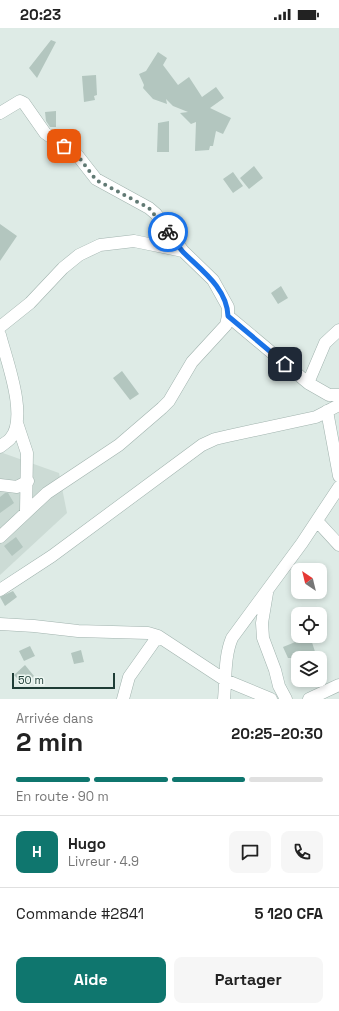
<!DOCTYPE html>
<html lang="fr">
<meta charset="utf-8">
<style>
:root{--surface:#fff;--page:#f6f6f6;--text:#222;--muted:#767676;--line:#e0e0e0;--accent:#0f766e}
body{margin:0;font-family:"Space Grotesk",sans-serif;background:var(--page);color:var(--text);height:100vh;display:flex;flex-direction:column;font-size:15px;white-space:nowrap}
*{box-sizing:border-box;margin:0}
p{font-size:13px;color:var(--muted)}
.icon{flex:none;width:22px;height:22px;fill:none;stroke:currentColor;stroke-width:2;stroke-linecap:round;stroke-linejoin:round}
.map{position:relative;height:671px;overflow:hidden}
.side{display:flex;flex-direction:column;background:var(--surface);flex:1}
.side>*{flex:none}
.needle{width:26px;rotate:325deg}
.tools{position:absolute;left:291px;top:535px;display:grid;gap:8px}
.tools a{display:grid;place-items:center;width:36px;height:36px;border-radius:8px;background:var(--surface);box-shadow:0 2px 6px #0003;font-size:20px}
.scale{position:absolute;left:12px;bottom:10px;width:103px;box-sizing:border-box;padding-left:4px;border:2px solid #1e3d36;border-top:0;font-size:11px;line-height:14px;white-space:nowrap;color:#1e3d36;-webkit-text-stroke:3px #eef8f3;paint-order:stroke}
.pin{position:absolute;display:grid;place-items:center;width:34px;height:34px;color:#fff;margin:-17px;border-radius:8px;box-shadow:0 2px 6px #0006}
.courier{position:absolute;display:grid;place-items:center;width:40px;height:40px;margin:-20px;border:3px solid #1a73e8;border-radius:50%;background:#fff;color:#222;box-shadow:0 1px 5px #0007}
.overview em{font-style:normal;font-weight:700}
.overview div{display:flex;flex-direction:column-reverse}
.overview{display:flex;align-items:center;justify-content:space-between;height:68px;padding:0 16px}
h1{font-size:26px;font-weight:700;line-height:30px}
.bar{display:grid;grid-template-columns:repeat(4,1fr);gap:6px 4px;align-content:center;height:48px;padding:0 16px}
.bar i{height:5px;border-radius:3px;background:var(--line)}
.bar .selected{background:var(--accent)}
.bar p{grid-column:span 4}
.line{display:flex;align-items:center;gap:10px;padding:0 16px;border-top:1px solid var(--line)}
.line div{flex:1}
.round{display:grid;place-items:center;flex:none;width:42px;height:42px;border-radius:8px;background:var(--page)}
.action{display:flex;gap:8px;margin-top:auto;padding:8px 16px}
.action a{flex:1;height:46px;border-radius:8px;background:var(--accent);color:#fff;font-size:16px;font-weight:700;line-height:46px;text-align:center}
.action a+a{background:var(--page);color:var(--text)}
.status{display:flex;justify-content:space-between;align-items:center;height:28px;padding:0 20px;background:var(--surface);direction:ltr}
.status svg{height:11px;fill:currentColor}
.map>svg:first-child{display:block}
.built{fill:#ccdbd5}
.building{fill:#b3c6bf}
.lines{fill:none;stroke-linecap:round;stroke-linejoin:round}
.street-casing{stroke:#a1b3ae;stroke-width:13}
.street{stroke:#fff;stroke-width:12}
.done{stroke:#617a74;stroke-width:4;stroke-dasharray:0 7.2}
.route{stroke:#1a73e8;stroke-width:5}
</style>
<div class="status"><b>20:23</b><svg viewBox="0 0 49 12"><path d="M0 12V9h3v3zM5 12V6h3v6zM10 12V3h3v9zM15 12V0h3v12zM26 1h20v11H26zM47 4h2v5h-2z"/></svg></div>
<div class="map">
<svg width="339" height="671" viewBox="0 0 339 671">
<rect width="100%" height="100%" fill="#deebe6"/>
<path class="built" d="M 0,424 L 59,445 L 67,485 L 0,547 Z"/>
<path class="building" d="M 51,12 L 56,14 L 37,50 L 29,40 Z
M 158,24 L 167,30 L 163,37 L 178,57 L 189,49 L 202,69 L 216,59 L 224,70 L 210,80 L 231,90 L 223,106 L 216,103 L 213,118 L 210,118 L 209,122 L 195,123 L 196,94 L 191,96 L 180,85 L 188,84 L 173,78 L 166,71 L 167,76 L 153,71 L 143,60 L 144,57 L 139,46 L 146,43 Z
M 96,47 L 97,67 L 94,68 L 95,72 L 84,74 L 82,48 Z
M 56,83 L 56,99 L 50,99 L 46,93 L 45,84 Z
M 169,93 L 169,124 L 157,124 L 158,95 Z
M 254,138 L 263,150 L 249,161 L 240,150 Z
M 233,144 L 243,158 L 233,165 L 223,151 Z
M 0,196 L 17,208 L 0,233 Z
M 281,258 L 288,270 L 278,276 L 271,265 Z
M 122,343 L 139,366 L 130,372 L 113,350 Z
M 5,465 L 8,465 L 14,475 L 0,485 L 0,469 Z
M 16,509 L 23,519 L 12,528 L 4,518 Z
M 13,563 L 17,569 L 5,578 L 0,569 Z
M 310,608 L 317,630 L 288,630 L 283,619 Z
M 30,618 L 35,628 L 24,633 L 19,623 Z
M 81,622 L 84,634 L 74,636 L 71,625 Z
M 25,637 L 34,648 L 24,657 L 14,647 Z"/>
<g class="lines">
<defs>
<path id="street" d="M 0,85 L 20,73 L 24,75 L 45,105 L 78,128 L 96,151 L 149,180 L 156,186 L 183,223 L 213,252 L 228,279 L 228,288 L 226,297 L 192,334 L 169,373 L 162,380 L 119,417 L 47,465 L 0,509
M 228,288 L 308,355 L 329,367 L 339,367
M 0,299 L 30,275 L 63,240 L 79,227 L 100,217 L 134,213 L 183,223
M 0,307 C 6,331 29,390 10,411 C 7,414 3,416 0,419
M 308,355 L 325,315 L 339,302
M 327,383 L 339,448
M 17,395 L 27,425 L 26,483
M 0,457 L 17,459 L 28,453
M 317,493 L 339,517
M 0,562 L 52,528 L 202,417 L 215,411 L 228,408 L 316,389 L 339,377
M 267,565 L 262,595 L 263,610 L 275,642 L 279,658 L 286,671
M 0,596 L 34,598 L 78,603 L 148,605 L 158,608 L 225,652 L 271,671
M 123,671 L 129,649 L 158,608
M 224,671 C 226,651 224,629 232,610 L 302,515 L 339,459
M 309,671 L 339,657"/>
</defs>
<use href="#street" class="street-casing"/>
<use href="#street" class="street"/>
</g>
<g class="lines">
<path class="done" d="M 64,118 L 78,128 L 96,152 L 149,180 L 168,204"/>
<path class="route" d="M 168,204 C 173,210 178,218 183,224 C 201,242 227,260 228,288 L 285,336"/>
</g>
</svg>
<div class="tools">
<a><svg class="needle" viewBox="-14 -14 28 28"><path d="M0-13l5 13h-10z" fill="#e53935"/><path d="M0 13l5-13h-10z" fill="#767676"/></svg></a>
<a><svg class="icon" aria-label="locate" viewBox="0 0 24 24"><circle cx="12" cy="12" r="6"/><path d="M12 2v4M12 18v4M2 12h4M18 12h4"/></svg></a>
<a><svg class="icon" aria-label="layers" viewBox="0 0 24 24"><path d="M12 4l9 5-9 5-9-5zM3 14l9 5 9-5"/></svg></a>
</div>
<div class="scale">50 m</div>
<div class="pin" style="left:64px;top:118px;background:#ea580c"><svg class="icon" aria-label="bag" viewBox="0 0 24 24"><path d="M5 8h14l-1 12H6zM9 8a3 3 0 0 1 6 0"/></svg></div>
<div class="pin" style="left:285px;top:336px;background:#1f2937"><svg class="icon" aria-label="home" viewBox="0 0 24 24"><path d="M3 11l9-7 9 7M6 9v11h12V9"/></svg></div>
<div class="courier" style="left:168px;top:204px"><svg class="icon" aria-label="bike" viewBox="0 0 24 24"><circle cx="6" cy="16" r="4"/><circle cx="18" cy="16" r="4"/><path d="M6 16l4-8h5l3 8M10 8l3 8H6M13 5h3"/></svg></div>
</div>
<section class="side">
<div class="overview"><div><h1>2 min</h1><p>Arrivée dans</p></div><em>20:25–20:30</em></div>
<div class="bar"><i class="selected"></i><i class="selected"></i><i class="selected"></i><i></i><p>En route · 90 m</p></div>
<div class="line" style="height:72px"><b class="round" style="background:var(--accent);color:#fff">H</b><div><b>Hugo</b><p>Livreur · 4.9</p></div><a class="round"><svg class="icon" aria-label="chat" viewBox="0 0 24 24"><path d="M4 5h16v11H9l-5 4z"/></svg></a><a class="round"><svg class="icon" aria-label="phone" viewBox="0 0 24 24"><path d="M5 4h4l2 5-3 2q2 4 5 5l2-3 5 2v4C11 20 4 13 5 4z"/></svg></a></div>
<div class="line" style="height:52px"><div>Commande #2841</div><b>5 120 CFA</b></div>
<div class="action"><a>Aide</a><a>Partager</a></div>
</section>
